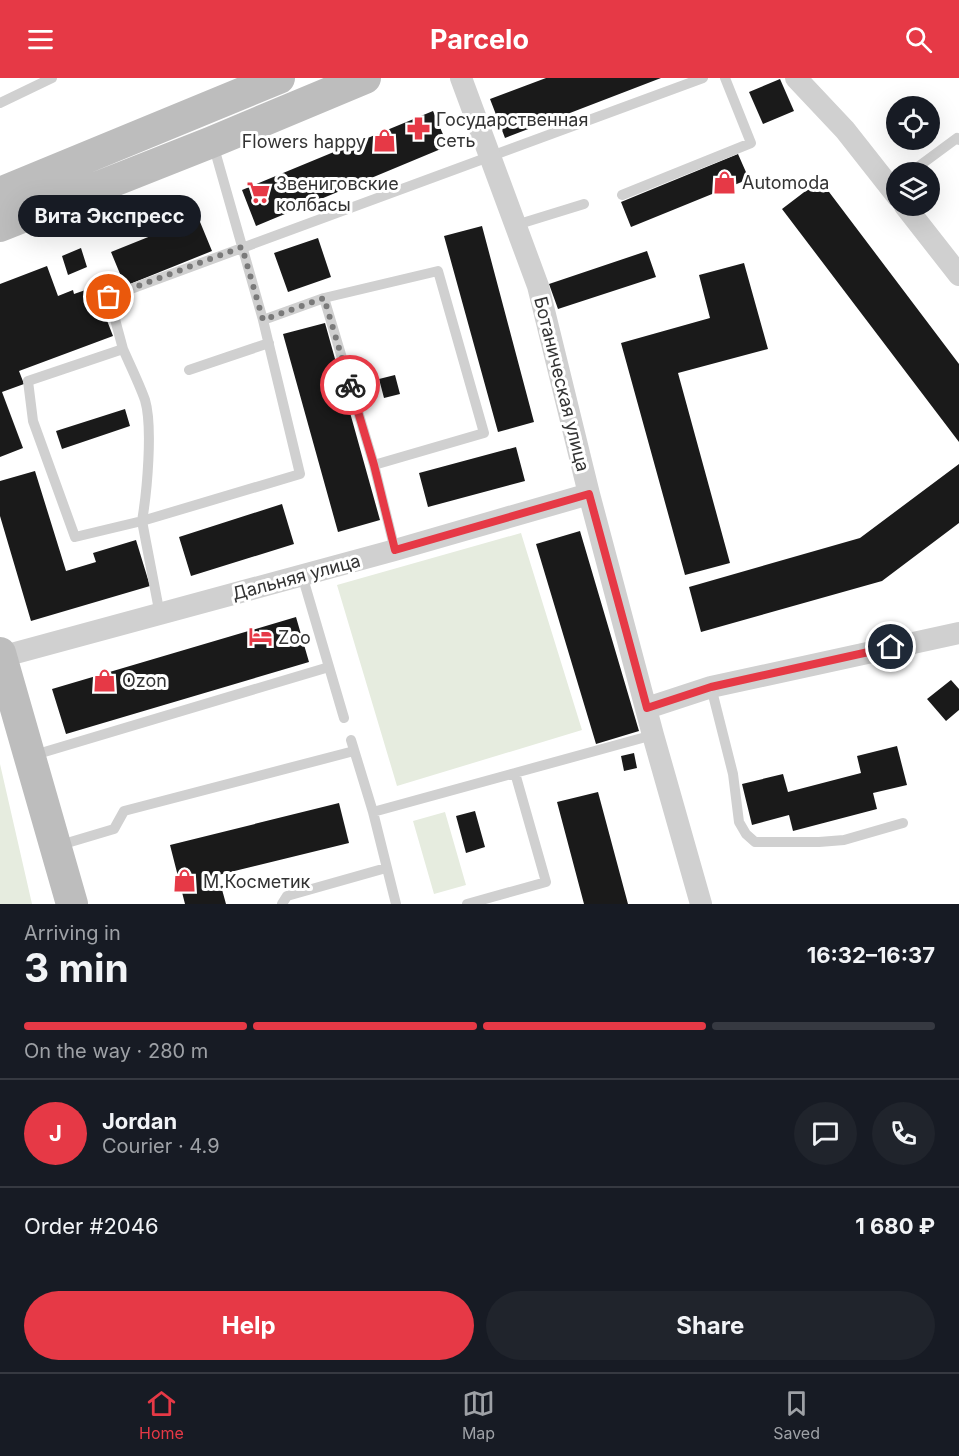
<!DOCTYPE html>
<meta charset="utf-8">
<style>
:root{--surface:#171b24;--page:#20242c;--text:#f1f3f6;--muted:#9ea1a6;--line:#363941;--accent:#e63946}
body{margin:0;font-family:Inter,sans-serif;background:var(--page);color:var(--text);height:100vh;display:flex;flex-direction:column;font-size:22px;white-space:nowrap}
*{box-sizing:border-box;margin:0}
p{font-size:20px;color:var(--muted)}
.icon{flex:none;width:33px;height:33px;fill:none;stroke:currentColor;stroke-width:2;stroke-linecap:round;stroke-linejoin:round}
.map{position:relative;height:826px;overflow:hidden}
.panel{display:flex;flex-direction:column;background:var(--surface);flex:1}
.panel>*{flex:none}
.fabs{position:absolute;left:886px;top:18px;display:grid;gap:12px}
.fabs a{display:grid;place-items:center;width:54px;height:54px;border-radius:50%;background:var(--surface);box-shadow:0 6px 24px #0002;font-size:30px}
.pin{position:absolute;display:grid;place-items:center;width:51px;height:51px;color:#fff;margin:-26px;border:3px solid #fff;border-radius:50%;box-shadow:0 2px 6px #0007}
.courier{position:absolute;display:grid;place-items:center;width:60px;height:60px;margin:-30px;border:4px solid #e63946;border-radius:50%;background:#fff;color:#222;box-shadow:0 2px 8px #0007}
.bubble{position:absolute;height:42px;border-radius:21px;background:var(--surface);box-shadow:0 6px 24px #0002;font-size:20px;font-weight:700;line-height:42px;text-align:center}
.head em{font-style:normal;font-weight:700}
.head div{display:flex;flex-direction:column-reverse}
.head{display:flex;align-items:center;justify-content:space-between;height:102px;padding:0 24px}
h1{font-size:39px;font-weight:700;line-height:45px}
.bar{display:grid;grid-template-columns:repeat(4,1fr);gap:9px 6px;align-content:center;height:72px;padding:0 24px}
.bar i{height:8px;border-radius:4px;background:var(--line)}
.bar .active{background:var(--accent)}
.bar p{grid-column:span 4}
.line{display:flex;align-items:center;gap:15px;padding:0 24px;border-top:2px solid var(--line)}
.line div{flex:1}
.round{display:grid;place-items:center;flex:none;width:63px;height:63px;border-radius:32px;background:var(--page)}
.button{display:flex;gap:12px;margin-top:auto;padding:12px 24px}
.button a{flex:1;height:69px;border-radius:36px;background:var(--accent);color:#fff;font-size:24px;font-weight:700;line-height:69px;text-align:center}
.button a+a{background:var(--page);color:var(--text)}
header{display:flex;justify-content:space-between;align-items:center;height:78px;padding:0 24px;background:var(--accent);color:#fff;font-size:27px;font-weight:700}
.tabs{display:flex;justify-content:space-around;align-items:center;height:84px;border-top:2px solid var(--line);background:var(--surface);font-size:16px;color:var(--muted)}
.tabs a{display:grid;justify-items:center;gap:3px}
.tabs .active{color:var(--accent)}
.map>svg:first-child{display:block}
.green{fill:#e6ecdf}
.building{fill:#1a1a1a}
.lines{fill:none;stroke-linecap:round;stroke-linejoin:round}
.lane{stroke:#d0d0d0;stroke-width:10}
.street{stroke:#d0d0d0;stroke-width:22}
.secondary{stroke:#bdbdbd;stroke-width:32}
.done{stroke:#7a7a7a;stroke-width:6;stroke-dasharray:0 10.8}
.route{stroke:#e63946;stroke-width:8}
.labels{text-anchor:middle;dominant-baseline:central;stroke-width:6;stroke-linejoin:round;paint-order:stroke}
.poi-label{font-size:18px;fill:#333;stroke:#fff;text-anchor:start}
.street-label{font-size:18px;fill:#333;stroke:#fff}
</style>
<header><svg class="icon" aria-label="menu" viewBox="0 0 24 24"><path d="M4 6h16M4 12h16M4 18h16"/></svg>Parcelo<svg class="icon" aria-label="search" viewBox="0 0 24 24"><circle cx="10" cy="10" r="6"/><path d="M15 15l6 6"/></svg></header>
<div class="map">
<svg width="959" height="826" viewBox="0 0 959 826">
<rect width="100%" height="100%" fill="#fff"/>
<path class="green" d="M 521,455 L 582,652 L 397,708 L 337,507 Z
M 0,686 L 32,826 L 0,826 Z
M 445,734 L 466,807 L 434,816 L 413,743 Z"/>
<path class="building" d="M 546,0 L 661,0 L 505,60 L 490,21 Z
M 780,1 L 794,33 L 763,46 L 749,14 Z
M 433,33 L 448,68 L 256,148 L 242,112 Z
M 738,76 L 749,101 L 631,149 L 621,124 Z
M 820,102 L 959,286 L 959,364 L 782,131 Z
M 198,139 L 212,173 L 125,208 L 111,174 Z
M 482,148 L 534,344 L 498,354 L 444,158 Z
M 318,160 L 331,199 L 288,214 L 274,175 Z
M 81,170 L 87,189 L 68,197 L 62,178 Z
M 647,173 L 656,199 L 558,231 L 549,206 Z
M 744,185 L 768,271 L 678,295 L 730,485 L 685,497 L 621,265 L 710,240 L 699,197 Z
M 47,188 L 58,218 L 73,212 L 74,216 L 94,209 L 113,258 L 19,293 L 24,306 L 2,314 L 23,370 L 0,379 L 0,206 Z
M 325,245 L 380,442 L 338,454 L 283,256 Z
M 395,297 L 400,316 L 384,320 L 379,301 Z
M 125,331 L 130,348 L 62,371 L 56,353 Z
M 516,369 L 525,403 L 428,429 L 419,395 Z
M 959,386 L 959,445 L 882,503 L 701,554 L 689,509 L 860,460 Z
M 35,393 L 66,493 L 96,484 L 93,475 L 136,462 L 150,508 L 31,543 L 0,438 L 0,403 Z
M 282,426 L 294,466 L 191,498 L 179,459 Z
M 580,453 L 639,653 L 596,666 L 536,466 Z
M 296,539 L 309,584 L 66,656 L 52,611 Z
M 951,602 L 959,611 L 959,632 L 946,643 L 927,621 Z
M 897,668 L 907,707 L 873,715 L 877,731 L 793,753 L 789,737 L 752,747 L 742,706 L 783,696 L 788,714 L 861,695 L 857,678 Z
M 634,675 L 637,690 L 624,693 L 621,678 Z
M 598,714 L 628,826 L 584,826 L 557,724 Z
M 339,725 L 349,765 L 218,797 L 226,826 L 185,826 L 170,767 Z
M 475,733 L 485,769 L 466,775 L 456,738 Z"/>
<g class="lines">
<path class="lane" d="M 0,25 L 52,0
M 213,66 L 263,242 L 324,220 L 374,387 L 395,472
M 911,94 L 957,60 L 959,62
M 622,117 L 751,65 L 725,0
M 516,147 L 584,126
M 324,220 L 438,193 L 484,355 L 374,387
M 123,271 C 130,287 139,305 145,322 C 153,349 147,414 142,443 L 75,459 L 33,343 L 28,303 L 123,271 L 109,219 L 703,0
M 189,292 L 269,265
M 302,497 L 344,640
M 160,537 L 142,443 L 300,396 L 263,242
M 711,609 L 733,696 L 739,744 L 746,756 L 755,764 L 819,764 L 844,762 L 903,745
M 351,662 L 373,734 L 396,826
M 31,678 L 329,589
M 373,734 L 515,695
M 57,768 L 114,751 L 124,733 L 354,673
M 282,826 L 287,818 L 386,790
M 467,826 L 546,804 L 515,695 L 653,657"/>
<path class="street" d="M 461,0 L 538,208 L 589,416 L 653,657 L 701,826
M 796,0 L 845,52 L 897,118
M 905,128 L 959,197
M 1,579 L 395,472 L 589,416
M 647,630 L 711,609 L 959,555"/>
<path class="secondary" d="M 0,115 L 279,0
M 0,148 L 212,64 L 365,0
M 0,575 L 72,826"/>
</g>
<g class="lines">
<path class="done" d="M 109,219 L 242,169 L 263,242 L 324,220 L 350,307"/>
<path class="route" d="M 350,307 L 374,387 L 395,472 L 589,416 L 647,630 L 711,609 L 891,569"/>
</g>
<defs>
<symbol id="pharmacy-bare" viewBox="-9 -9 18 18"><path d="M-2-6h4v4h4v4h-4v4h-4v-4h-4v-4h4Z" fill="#e63946" stroke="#fff" stroke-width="2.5" paint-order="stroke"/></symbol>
<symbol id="shop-bare" viewBox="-9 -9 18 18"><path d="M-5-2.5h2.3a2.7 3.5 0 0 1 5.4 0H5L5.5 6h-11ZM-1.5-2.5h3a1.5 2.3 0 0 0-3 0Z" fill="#e63946" stroke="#fff" stroke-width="2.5" paint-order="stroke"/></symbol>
<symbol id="supermarket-bare" viewBox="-9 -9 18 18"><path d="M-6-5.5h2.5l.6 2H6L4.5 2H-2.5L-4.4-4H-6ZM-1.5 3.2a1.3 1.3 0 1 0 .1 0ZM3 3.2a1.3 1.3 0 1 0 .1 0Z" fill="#e63946" stroke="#fff" stroke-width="2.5" paint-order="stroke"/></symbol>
<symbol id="hotel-bare" viewBox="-9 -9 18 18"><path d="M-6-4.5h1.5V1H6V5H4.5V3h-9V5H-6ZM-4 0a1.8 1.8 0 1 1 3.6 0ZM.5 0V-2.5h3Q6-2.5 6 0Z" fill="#e63946" stroke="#fff" stroke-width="2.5" paint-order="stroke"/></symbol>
</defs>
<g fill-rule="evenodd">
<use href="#pharmacy-bare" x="402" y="34" width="33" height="33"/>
<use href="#shop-bare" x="368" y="46" width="33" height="33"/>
<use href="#shop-bare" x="708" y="88" width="33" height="33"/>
<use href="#supermarket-bare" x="242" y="98" width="33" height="33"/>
<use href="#hotel-bare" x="244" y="542" width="33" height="33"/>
<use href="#shop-bare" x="88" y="586" width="33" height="33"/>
<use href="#shop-bare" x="168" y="786" width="33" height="33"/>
</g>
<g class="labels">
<g class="poi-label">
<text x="436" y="41">Государственная<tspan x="436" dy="21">сеть</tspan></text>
<text x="366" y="63" text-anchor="end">Flowers happy</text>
<text x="742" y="104">Automoda</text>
<text x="276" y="105">Звениговские<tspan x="276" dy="21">колбасы</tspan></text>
<text x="278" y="559">Zoo</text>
<text x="122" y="602">Ozon</text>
<text x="203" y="803">М.Косметик</text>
</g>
<g class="street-label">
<text transform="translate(562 306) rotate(76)">Ботаническая улица</text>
<text transform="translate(296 499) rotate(-15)">Дальняя улица</text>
</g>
</g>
</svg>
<div class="fabs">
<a><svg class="icon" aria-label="locate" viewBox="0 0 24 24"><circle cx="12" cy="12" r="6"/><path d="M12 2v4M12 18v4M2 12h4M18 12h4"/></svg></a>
<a><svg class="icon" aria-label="layers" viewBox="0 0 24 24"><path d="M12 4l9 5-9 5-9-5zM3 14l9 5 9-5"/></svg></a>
</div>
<div class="pin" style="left:109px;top:219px;background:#ea580c"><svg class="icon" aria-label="bag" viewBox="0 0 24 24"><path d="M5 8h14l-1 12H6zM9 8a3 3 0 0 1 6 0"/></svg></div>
<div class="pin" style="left:891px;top:569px;background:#1f2937"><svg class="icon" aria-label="home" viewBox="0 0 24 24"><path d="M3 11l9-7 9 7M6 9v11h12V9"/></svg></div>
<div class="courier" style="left:350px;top:307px"><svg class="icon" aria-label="bike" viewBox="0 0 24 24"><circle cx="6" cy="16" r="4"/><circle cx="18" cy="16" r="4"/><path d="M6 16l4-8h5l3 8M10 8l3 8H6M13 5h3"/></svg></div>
<div class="bubble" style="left:18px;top:117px;width:183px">Вита Экспресс</div>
</div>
<section class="panel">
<div class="head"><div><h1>3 min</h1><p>Arriving in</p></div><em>16:32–16:37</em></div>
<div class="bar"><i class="active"></i><i class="active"></i><i class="active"></i><i></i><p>On the way · 280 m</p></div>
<div class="line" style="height:108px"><b class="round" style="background:var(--accent);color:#fff">J</b><div><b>Jordan</b><p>Courier · 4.9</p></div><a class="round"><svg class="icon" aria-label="chat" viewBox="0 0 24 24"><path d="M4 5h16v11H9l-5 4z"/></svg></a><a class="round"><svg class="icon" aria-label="phone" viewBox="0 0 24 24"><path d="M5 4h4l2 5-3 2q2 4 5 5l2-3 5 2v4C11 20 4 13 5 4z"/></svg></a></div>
<div class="line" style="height:78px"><div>Order #2046</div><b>1 680 ₽</b></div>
<div class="button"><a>Help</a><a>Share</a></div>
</section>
<nav class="tabs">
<a class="active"><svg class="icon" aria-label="home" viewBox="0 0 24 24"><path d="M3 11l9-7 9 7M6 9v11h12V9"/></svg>Home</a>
<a><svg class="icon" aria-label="map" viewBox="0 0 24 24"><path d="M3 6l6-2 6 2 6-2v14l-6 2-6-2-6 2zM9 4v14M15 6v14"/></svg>Map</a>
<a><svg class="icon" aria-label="saved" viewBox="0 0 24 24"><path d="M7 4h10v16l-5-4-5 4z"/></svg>Saved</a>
</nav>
